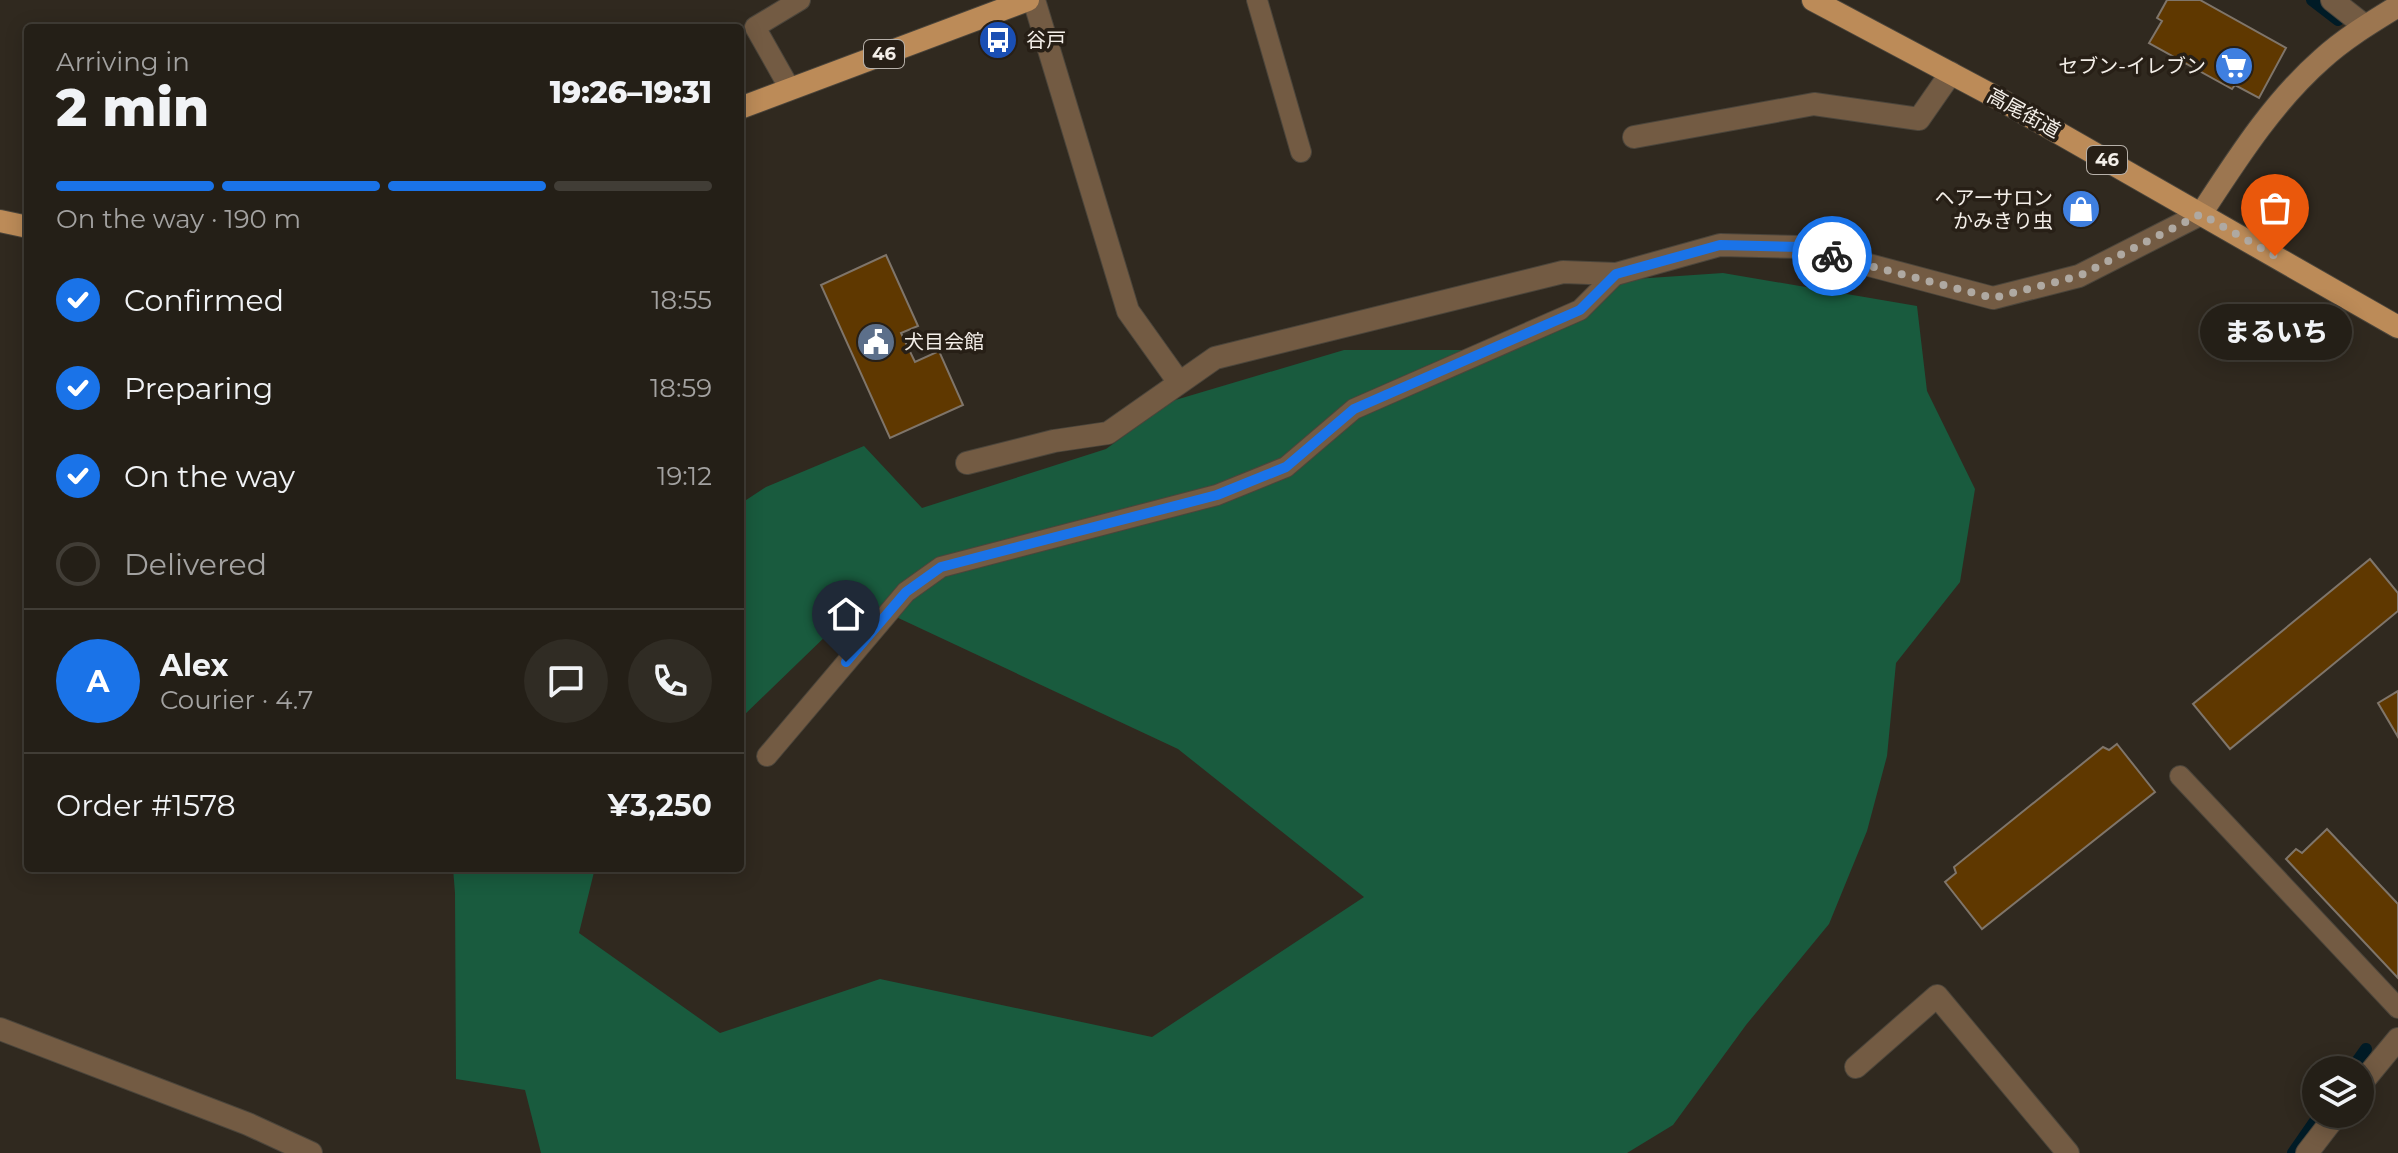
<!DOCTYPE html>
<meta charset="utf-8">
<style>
:root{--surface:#241f17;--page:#302c24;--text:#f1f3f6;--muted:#a3a2a1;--line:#413d36;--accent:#1a73e8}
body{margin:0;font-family:Montserrat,"Noto Sans JP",sans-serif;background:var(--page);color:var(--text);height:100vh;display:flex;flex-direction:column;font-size:30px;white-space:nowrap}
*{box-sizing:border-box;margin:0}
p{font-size:26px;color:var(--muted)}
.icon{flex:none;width:44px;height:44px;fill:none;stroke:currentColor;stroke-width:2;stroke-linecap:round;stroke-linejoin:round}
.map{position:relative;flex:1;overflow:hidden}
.sheet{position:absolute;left:24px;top:24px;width:720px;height:848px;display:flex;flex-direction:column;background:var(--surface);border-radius:8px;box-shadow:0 4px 20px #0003,0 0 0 2px var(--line)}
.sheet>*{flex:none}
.tools{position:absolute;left:2302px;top:1056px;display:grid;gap:16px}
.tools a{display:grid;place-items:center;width:72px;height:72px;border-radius:50%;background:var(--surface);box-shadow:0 4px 20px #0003,0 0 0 2px var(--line);font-size:40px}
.pin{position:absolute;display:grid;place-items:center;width:68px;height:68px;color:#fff;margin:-82px -34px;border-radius:50% 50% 50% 0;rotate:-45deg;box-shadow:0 0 8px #0007}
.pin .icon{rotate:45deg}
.courier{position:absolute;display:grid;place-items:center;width:80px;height:80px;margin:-40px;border:6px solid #1a73e8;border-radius:50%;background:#fff;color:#222;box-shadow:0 2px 10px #0007}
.bubble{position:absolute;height:56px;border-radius:28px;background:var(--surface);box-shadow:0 4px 20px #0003,0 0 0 2px var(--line);font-size:26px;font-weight:800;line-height:56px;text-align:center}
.overview em{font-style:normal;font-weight:800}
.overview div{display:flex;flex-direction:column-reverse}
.overview{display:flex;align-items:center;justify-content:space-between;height:136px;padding:0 32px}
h1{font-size:52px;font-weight:800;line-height:60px}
.bar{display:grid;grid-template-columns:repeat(4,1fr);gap:12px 8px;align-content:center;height:96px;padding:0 32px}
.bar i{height:10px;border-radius:6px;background:var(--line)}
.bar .current{background:var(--accent)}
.bar p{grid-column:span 4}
.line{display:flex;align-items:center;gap:20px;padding:0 32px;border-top:2px solid var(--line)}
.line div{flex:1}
.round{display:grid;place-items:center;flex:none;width:84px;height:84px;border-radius:42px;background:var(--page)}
ol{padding:0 32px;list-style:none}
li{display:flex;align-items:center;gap:24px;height:88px}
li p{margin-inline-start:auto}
li .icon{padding:8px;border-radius:50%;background:var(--accent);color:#fff;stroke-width:4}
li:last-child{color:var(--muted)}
li i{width:44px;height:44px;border:4px solid var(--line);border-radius:50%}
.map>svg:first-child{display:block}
.green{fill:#195b3e}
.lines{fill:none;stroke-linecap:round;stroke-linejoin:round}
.stream{stroke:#001b26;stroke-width:12}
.building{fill:#5f3800;stroke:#7f756a;stroke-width:2}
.service-casing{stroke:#4b453b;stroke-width:22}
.minor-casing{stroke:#4b453b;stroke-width:24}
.secondary-casing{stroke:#4b453b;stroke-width:24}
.primary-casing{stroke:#4b453b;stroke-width:24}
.service{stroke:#735b43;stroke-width:20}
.minor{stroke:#735b43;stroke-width:22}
.secondary{stroke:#9c7650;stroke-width:22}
.primary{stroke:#bc8b58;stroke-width:22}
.done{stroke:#afa9a2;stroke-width:8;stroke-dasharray:0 14.4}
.route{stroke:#1a73e8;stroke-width:10}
.labels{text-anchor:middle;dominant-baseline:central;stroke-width:7;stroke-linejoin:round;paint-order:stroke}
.shield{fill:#271f16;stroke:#b6b0a9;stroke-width:2}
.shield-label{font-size:18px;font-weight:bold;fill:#f3eee8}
.poi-label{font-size:20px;fill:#f3eee8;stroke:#271f16;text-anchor:start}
.street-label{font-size:20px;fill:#f3eee8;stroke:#271f16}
</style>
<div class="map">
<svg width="2398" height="1153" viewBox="0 0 2398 1153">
<rect width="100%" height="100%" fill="#30291f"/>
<path class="green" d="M 1723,273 L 1917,306 L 1927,391 L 1975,489 L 1960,582 L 1896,663 L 1887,756 L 1867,831 L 1829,924 L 1746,1025 L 1673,1125 L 1627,1153 L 541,1153 L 525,1090 L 456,1079 L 455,893 L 453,868 L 595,868 L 579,933 L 720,1033 L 880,979 L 1152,1037 L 1364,897 L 1178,749 L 862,601 L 740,719 L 740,504 L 766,487 L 864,446 L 922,508 L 1106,449 L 1172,401 L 1344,350 L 1489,350 L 1620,280 Z"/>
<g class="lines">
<path class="stream" d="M 2312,0 L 2338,20
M 2351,1070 L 2366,1049
M 2293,1153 L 2320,1114"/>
</g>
<path class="building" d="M 2167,0 L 2200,0 L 2286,48 L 2259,98 L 2235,85 L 2232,89 L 2149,43 L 2162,21 L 2157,18 Z
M 886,255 L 918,326 L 901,333 L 915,362 L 939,351 L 963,405 L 890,438 L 821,285 Z
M 2370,559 L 2398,593 L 2398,611 L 2230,749 L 2193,704 Z
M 2398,691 L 2398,737 L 2378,703 Z
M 2117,744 L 2155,792 L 1982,929 L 1945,882 L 1956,873 L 1954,867 L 2103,747 L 2109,750 Z
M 2327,829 L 2398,904 L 2398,978 L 2286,859 L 2296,849 L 2302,853 Z"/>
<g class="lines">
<defs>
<path id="service" d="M 1257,0 L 1301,152
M 790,89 L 755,27 L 800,0
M 767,756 L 906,592 L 941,567 L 1217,495 L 1286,467 L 1354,409 L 1580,310 L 1616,274
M 2180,776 L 2398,1008"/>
<path id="minor" d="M 1034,0 L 1128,311 L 1178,381
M 2332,0 L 2365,26
M 1634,137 L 1814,104 L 1919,119 L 1951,73
M 967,463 L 1054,441 L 1108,433 L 1215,358 L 1563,272 L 1616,274 L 1720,245 L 1801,247 L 1993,298 L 2079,276 L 2201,214
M 0,1029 L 248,1124 L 311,1153
M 1856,1067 L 1937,996 L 2068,1153
M 2360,1085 L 2398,1039
M 2307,1153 L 2337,1114"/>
<path id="secondary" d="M 2201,214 C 2237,159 2273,102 2322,59 C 2345,38 2372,22 2398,6"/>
<path id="primary" d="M 1813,0 L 2001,100 L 2398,327
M 740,108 L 1028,0
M 0,221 L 28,227"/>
</defs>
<use href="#service" class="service-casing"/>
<use href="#minor" class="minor-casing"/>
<use href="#secondary" class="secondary-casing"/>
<use href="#primary" class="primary-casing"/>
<use href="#service" class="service"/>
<use href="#minor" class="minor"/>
<use href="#secondary" class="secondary"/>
<use href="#primary" class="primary"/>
</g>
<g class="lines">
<path class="done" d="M 1832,256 L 1993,298 L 2079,276 L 2201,214 L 2275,256"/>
<path class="route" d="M 846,662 L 906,592 L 941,567 L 1217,495 L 1286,467 L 1354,409 L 1580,310 L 1616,274 L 1720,245 L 1801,247 L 1832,256"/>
</g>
<defs>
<symbol id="bus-disc" viewBox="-11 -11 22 22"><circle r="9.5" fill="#1a4fb4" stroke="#271f16"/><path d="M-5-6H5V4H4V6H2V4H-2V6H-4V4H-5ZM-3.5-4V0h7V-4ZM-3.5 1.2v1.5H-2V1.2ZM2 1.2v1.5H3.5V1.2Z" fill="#fff"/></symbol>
<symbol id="supermarket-disc" viewBox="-11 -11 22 22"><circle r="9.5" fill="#3f7fe0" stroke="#271f16"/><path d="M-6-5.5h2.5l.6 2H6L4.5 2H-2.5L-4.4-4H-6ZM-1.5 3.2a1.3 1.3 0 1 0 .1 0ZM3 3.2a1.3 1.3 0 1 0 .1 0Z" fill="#fff"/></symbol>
<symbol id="shop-disc" viewBox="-11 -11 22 22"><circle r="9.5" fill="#3f7fe0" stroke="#271f16"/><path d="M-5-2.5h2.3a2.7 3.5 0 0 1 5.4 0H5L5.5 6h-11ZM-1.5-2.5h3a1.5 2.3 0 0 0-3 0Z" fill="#fff"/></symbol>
<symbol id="civic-disc" viewBox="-11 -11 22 22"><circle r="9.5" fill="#5c6f8a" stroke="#271f16"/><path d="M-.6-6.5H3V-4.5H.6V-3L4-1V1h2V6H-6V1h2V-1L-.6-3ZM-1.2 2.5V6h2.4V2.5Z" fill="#fff"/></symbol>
</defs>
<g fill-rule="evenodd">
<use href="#bus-disc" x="976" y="18" width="44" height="44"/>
<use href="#supermarket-disc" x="2212" y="44" width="44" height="44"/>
<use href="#shop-disc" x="2059" y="187" width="44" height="44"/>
<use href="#civic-disc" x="854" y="320" width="44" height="44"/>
</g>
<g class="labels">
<g class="shield">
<rect x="864" y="40" width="40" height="28" rx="6"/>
<rect x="2087" y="146" width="40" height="28" rx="6"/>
</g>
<g class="shield-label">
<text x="884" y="54">46</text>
<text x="2107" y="160">46</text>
</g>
<g class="poi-label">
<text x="1026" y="40">谷戸</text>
<text x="2206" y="66" text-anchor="end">セブン-イレブン</text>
<text x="2053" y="198" text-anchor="end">ヘアーサロン<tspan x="2053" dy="23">かみきり虫</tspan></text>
<text x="904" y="342">犬目会館</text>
</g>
<g class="street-label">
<text transform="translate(2024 113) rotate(29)">高尾街道</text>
</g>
</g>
</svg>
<div class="tools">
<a><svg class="icon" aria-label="layers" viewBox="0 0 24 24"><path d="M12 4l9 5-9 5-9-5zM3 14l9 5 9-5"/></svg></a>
</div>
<div class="pin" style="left:2275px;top:256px;background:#ea580c"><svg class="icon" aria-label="bag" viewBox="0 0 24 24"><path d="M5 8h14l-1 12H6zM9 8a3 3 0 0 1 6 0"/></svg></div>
<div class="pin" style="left:846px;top:662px;background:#1f2937"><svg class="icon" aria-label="home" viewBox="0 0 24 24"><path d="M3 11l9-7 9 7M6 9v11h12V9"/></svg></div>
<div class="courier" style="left:1832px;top:256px"><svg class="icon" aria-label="bike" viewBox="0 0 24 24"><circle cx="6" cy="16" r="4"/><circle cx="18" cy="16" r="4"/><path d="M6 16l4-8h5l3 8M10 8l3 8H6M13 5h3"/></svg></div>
<div class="bubble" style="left:2200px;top:304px;width:152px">まるいち</div>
<section class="sheet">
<div class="overview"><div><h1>2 min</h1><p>Arriving in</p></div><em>19:26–19:31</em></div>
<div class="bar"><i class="current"></i><i class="current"></i><i class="current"></i><i></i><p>On the way · 190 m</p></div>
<ol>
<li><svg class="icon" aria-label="check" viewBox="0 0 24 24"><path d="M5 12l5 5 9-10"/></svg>Confirmed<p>18:55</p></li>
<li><svg class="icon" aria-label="check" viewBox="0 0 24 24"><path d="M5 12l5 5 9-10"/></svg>Preparing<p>18:59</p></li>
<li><svg class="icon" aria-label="check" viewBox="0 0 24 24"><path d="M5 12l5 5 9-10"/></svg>On the way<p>19:12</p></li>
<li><i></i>Delivered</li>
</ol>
<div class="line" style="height:144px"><b class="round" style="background:var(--accent);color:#fff">A</b><div><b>Alex</b><p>Courier · 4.7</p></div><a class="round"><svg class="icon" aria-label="chat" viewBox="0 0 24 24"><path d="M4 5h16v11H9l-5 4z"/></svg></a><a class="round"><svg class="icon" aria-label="phone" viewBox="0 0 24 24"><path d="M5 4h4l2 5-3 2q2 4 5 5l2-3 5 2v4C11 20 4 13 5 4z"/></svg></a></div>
<div class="line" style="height:104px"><div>Order #1578</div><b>¥3,250</b></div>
</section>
</div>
